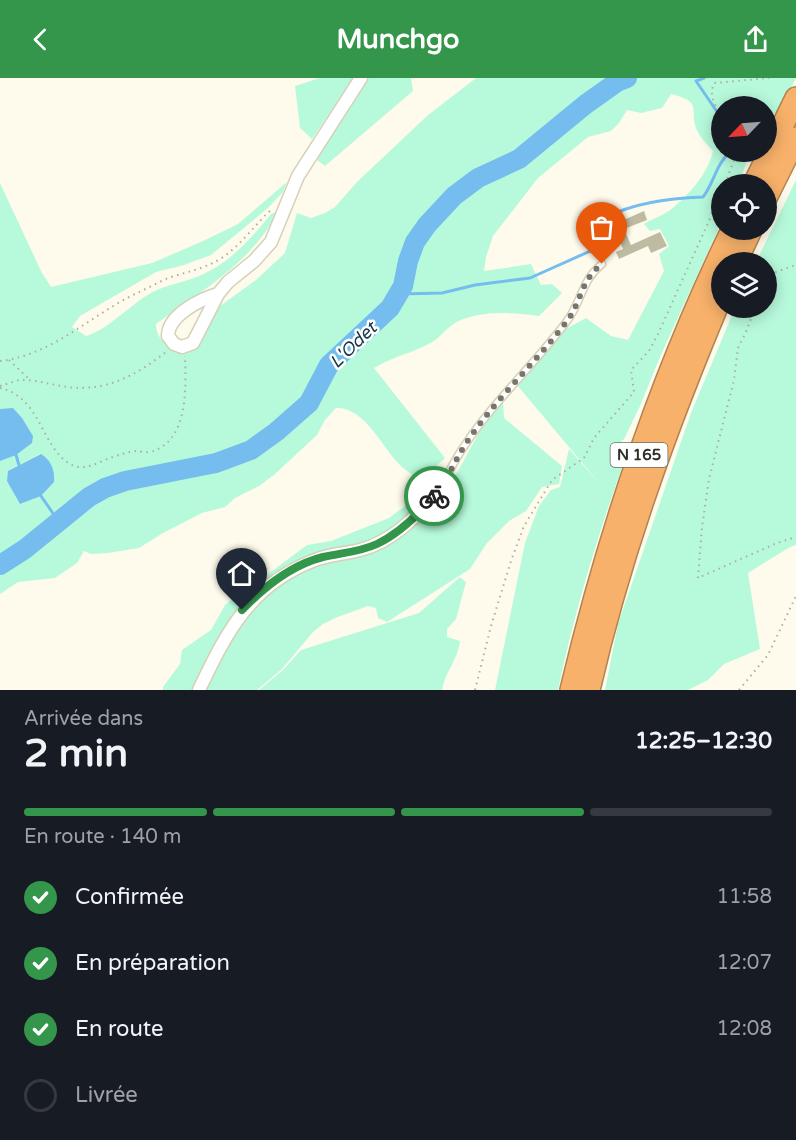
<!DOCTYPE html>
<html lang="fr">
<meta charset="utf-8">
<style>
:root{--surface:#171b24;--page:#20242c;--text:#f1f3f6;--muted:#9ea1a6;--line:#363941;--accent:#34964b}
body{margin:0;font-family:"Varela Round",sans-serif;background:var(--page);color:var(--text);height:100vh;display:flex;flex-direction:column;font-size:22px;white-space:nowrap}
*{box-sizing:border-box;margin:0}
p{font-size:20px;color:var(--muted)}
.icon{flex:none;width:33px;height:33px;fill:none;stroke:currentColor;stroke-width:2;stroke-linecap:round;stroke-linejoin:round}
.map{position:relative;height:612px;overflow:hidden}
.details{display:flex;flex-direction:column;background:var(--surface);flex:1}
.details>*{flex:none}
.needle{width:39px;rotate:245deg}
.fabs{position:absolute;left:711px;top:18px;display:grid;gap:12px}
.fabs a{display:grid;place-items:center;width:66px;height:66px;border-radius:50%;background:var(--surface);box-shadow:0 3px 15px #0003;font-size:30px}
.pin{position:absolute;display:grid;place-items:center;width:51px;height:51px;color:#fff;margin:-62px -26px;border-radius:50% 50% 50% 0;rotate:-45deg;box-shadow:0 0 6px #0007}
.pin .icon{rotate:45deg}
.courier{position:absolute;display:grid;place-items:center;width:60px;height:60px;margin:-30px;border:4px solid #34964b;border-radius:50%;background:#fff;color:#222;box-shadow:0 2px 8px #0007}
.summary em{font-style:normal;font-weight:700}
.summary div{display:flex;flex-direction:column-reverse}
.summary{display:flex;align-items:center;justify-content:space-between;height:102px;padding:0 24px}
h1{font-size:39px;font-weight:700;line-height:45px}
.bar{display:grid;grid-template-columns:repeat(4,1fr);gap:9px 6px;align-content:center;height:72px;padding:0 24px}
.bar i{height:8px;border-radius:4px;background:var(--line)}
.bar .selected{background:var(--accent)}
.bar p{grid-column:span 4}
ol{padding:0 24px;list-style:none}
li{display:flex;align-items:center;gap:18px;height:66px}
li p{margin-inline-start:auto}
li .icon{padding:6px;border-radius:50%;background:var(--accent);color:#fff;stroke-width:4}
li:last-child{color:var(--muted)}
li i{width:33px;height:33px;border:3px solid var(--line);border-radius:50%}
header{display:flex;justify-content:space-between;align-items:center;height:78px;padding:0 24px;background:var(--accent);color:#fff;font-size:27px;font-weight:700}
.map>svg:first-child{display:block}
.green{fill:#b7fadb;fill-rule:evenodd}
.water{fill:#75bdee}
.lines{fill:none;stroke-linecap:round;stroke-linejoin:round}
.stream{stroke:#75bdee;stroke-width:3}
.river{stroke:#75bdee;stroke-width:20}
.building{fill:#bfbba3}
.lane-casing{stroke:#d5d0b8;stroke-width:9}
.street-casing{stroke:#d5d0b8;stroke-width:15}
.highway-casing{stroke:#b18352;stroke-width:24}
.path{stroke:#afada0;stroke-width:2;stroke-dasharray:1.5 4.5;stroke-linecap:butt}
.lane{stroke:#fff;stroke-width:6}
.street{stroke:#fff;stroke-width:12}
.highway{stroke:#f7b16a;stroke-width:21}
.done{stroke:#78766b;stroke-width:6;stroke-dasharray:0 10.8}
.route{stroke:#34964b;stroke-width:8}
.labels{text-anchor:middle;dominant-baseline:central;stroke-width:5;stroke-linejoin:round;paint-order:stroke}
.shield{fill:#fff;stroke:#6e6d66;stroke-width:1.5}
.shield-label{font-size:15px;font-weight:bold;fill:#302e25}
.water-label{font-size:18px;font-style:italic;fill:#17374b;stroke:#fff}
</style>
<header><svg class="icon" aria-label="back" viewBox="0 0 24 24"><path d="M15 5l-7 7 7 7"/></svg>Munchgo<svg class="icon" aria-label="share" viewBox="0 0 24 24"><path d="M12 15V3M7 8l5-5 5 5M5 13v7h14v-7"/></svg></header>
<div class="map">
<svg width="796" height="612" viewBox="0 0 796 612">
<rect width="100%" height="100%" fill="#fefbec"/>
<path class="green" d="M 320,0 L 353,0 L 312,61 L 300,50 L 295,8 Z
M 367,0 L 411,0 L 413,13 L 325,88 L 317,82 Z
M 476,0 L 796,0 L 779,33 L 767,40 L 766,28 L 722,28 L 722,74 L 751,74 L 738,106 L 722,106 L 721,145 L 660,279 L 640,328 L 624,361 L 617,367 L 627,375 C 599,453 575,531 558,612 L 495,612 L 525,465 L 539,428 L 551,412 L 560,409 L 569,371 L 600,406 L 517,307 L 564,252 L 586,240 L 611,258 L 628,262 L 664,193 L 659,176 L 669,168 L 660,151 L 650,153 L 644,146 C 652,141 661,138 669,133 C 687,119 708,96 713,73 C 708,67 701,61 698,54 C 687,32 706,25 671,16 L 662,30 L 641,35 L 627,32 L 619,45 L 611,53 L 588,59 L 538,100 L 493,158 L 486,179 L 484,193 L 531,186 L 541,207 L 552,206 L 562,215 L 539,238 C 514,234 473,232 452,247 C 445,252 440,259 434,263 C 415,275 393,278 374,290 L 445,380 L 421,402 C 414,397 404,392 398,385 C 382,368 363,328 336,330 L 325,342 L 317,357 L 275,396 L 259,408 L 235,420 L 225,429 L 202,435 L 163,455 L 139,470 L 108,475 L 91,476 L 84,473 L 77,485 L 55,500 L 18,504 L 0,516 L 0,105 L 41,193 L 51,209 L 152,185 L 201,164 L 238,146 L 287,104 L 283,114 L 268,130 L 211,177 L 181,188 L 156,194 L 80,238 L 72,249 L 86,258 C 107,252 127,230 146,218 C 161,208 177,206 194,200 C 227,188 249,163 271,136 L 278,133 C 253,184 200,214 156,246 C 156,258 162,263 172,270 L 193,269 L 203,259 L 209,244 L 220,228 L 256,202 L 285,175 L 297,135 L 311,140 L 325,135 L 335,129 L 357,104 L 427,38 ZM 40,376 L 54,404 L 41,418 L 20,426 L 8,393 Z
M 796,102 L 796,467 L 790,469 L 748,495 L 760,571 L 724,586 L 708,602 L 688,612 L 605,612 L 618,546 L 691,335 L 735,230 L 766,230 L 766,184 L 756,184 Z
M 503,323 L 504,340 L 562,388 L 559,406 L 542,409 L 526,433 L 509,443 L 487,465 L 470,491 L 387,544 L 378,540 L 376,530 L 368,528 L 335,540 L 323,546 L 313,554 L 282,591 L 257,612 L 163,612 L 163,609 L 180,586 L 182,572 L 211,552 L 225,527 L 251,505 L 260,502 L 307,467 L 331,463 L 389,440 L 420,417 L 437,431 L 480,353 Z
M 460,499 L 466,504 L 456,541 L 447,551 L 447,559 L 460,563 C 458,582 445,594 442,612 L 259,612 L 283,592 L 301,572 L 419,535 Z"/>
<path class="water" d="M 13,330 L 22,340 L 33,358 L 32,365 L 16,377 L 0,383 L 0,331 Z
M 41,376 C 51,382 55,392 54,404 L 41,418 L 20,426 L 7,403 L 8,393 Z"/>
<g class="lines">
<path class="stream" d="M 616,0 L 617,4
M 704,0 L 696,3 L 722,41
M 399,216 L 442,215 L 475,207 L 530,200 L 606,166 L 608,163 L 605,145 L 607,139 C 636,124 670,120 703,119 C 714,105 716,86 730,74
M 16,377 L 19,387
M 41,418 L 59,444"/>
<path class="river" d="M 0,487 L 25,471 L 89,419 L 105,410 L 125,403 L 216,385 L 251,372 L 276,354 L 309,325 L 329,287 L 390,230 L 403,208 L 408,183 L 415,164 L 427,147 L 454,118 L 478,100 L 519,81 L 586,26 L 617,4 L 627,0"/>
</g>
<path class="building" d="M 644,133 L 647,142 L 624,151 L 631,167 L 660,154 L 667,168 L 651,175 L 648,168 L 619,181 L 616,174 L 623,171 L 616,154 L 603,159 L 601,152 Z"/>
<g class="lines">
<defs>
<path id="lane" d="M 437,415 C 447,399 454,382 465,367 C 494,323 535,286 567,243 C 582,223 581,203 602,186"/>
<path id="street" d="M 218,216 C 201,221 168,237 168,258 L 174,266 L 182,269 L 193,265 L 218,216 L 228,204 L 254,183 L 271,164 L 298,98 L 361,0
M 199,612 C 227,553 251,506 315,482 C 330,476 345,476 360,472 C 392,464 416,439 437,415"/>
<path id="highway" d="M 754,106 L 796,20
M 766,120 L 796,60
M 736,184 L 751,152
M 571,612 C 609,453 661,298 732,152
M 589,612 C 620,476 668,345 722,217"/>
</defs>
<use href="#lane" class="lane-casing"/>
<use href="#street" class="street-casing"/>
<use href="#highway" class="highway-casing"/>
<path class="path" d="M 722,38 C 714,26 709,18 714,5 L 769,0
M 725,106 L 737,74
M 766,210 L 776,194 L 796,187
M 755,230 L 746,254 L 738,270 L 734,302 L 709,401 L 702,449 L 698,500 L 777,465 L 796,459
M 9,282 L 29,301
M 0,283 C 52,277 90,238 135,216 C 146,211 157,205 168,200 C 186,194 204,191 220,181 C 241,168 255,146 273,130
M 0,308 L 19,302 L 26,302 C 40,303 53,307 67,309 C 107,314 136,297 166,274
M 0,310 C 41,319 41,369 70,386 C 85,395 99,383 113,379 C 121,376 128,374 136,373 C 140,373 145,375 150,374 C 189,364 186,309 185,278
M 475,612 L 491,548 L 511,483 L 524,448 L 552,402 L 584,380 L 594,360 L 634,314 L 631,292 L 649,273 L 658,256 L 722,114
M 739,612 L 768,577 L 796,518"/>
<use href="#lane" class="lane"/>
<use href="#street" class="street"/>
<use href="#highway" class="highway"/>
</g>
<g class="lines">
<path class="done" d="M 434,418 C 447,403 454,384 465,367 C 494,322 535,286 567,243 C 582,223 580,203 602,186"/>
<path class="route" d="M 242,532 C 264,509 291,487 323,479 C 341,475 360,474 377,466 C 400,455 418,437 434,418"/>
</g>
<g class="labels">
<rect class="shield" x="610.5" y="365" width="57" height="24" rx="4.5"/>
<g class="shield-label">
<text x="639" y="377">N 165</text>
</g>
<g class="water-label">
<text transform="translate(353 267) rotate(-44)">L'Odet</text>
</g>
</g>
</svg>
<div class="fabs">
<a><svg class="needle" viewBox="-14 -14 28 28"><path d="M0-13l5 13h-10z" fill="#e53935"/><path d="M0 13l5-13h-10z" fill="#9ea1a6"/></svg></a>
<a><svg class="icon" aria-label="locate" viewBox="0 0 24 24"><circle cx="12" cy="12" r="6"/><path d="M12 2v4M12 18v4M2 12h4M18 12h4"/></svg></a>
<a><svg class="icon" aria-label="layers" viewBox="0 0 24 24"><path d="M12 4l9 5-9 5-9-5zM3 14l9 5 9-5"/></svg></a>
</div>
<div class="pin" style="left:602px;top:186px;background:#ea580c"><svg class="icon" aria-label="bag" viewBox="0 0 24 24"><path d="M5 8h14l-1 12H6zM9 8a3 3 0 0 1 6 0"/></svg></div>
<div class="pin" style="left:242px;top:532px;background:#1f2937"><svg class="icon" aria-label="home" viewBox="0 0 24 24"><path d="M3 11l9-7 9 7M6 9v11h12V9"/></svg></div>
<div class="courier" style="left:434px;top:418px"><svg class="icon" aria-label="bike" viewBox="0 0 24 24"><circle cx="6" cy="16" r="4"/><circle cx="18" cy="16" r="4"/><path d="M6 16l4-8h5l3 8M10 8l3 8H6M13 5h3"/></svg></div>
</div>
<section class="details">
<div class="summary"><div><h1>2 min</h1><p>Arrivée dans</p></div><em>12:25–12:30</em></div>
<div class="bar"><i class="selected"></i><i class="selected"></i><i class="selected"></i><i></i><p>En route · 140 m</p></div>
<ol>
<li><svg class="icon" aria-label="check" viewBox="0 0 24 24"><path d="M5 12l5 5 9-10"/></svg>Confirmée<p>11:58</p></li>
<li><svg class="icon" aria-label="check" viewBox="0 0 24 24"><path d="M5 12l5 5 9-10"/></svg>En préparation<p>12:07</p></li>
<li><svg class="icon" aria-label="check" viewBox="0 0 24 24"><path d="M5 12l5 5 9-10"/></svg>En route<p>12:08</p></li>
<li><i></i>Livrée</li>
</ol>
</section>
